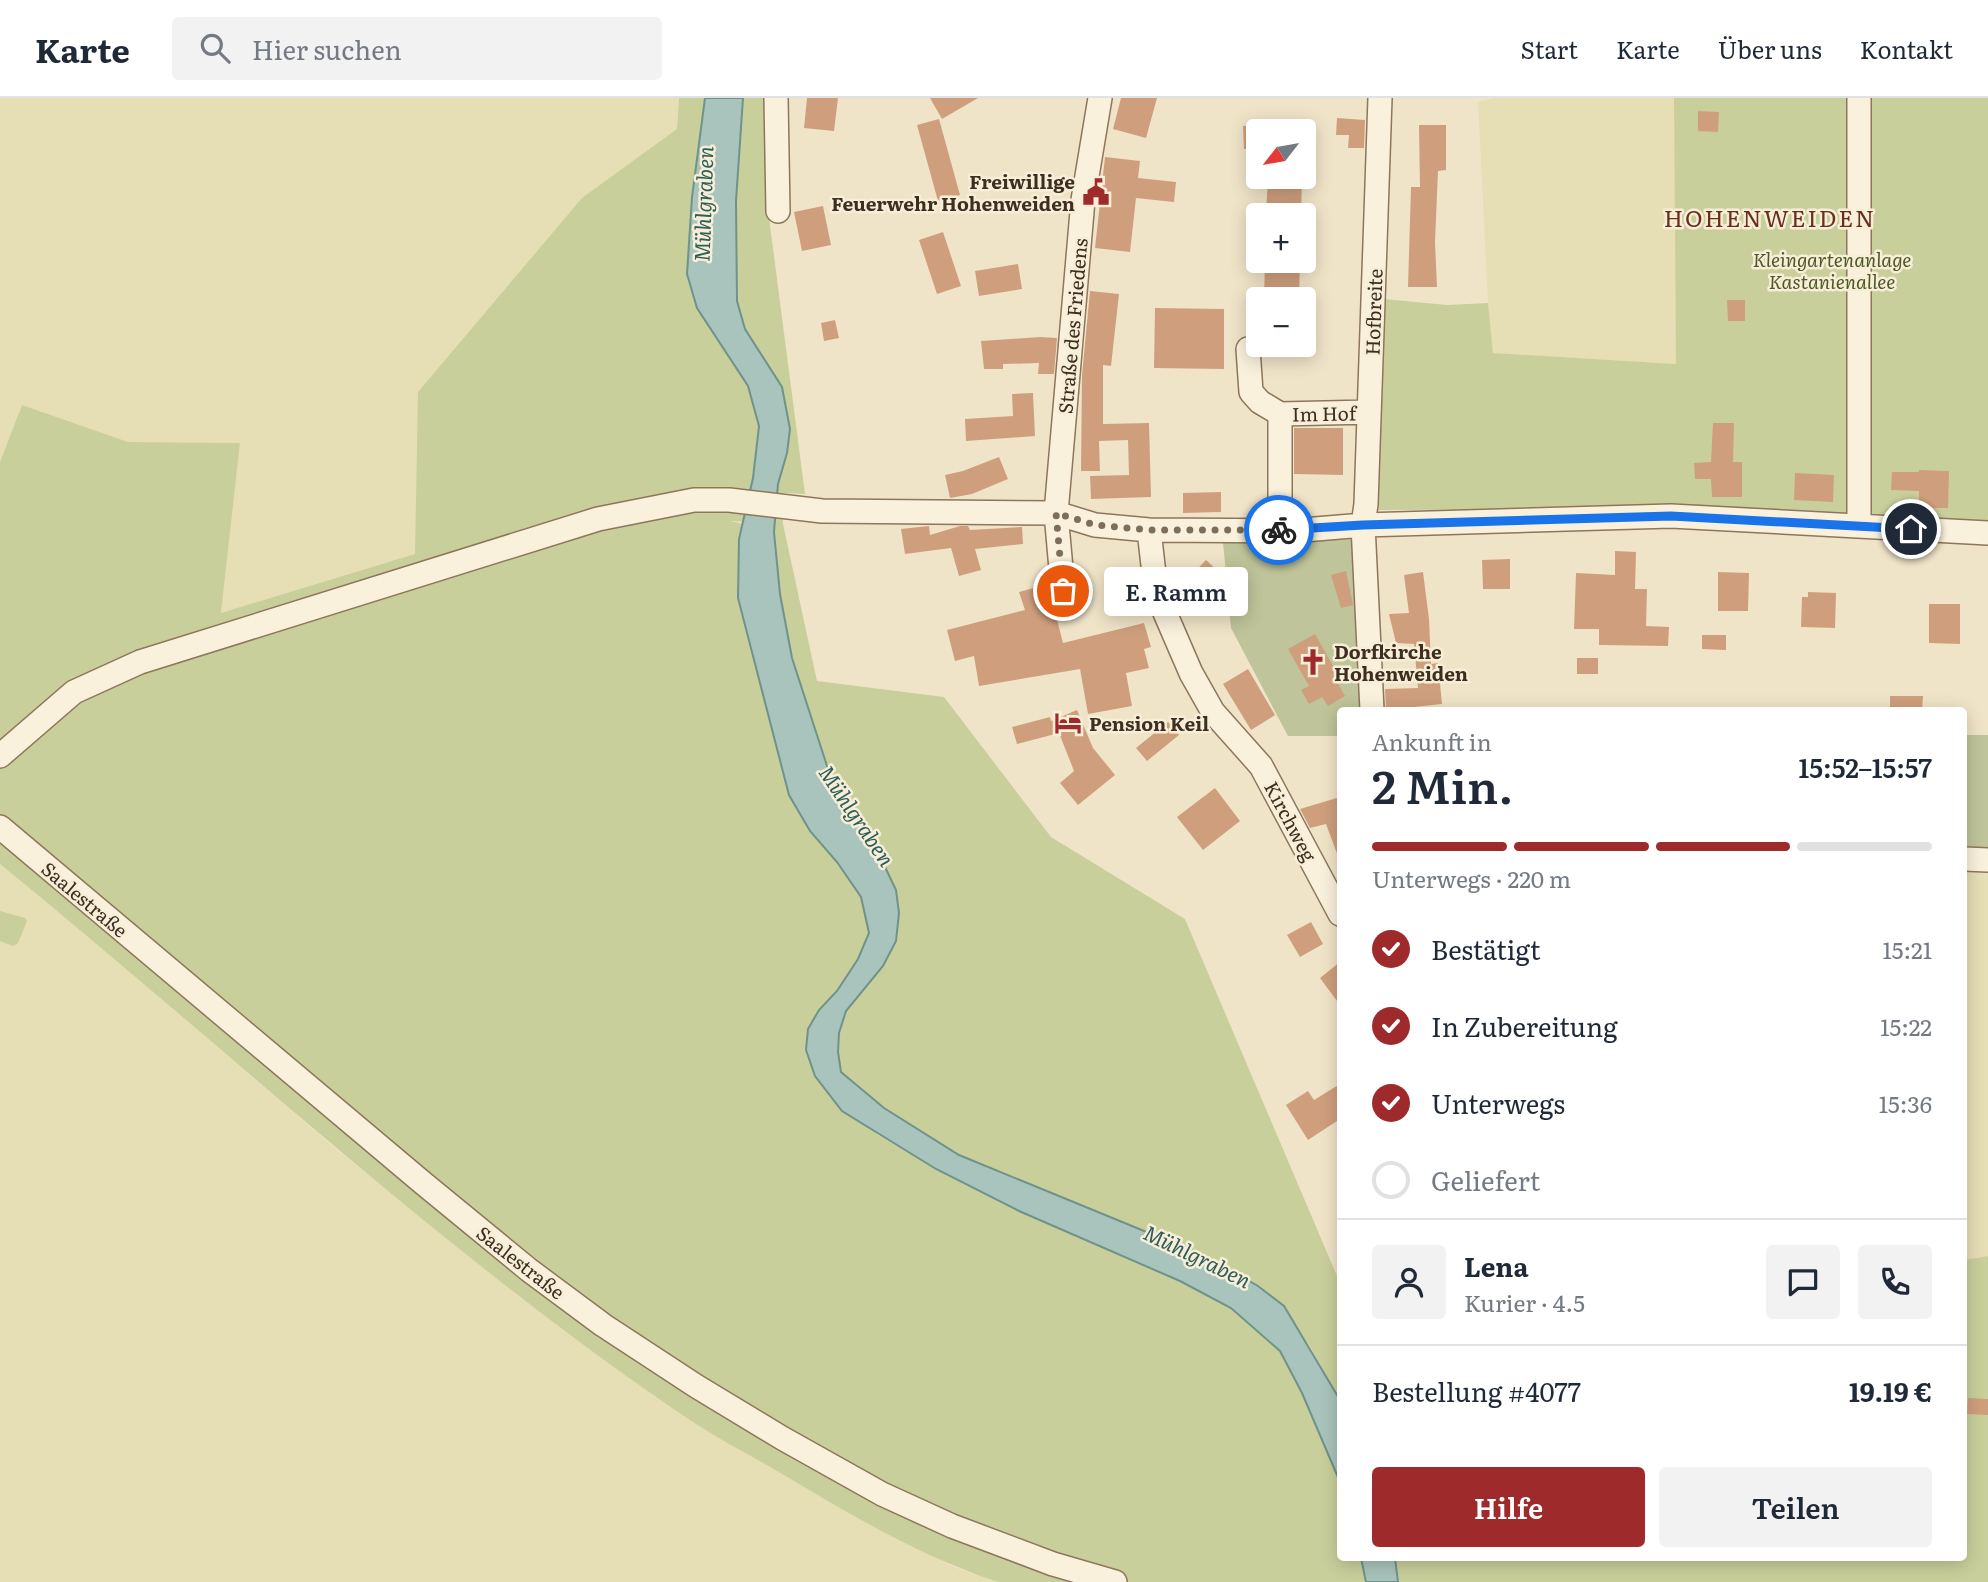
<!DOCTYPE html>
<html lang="de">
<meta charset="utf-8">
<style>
:root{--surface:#fff;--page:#f2f2f3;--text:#1f2937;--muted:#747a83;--line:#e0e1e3;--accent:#9e2a2b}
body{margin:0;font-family:Literata,serif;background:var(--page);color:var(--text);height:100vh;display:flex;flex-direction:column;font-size:26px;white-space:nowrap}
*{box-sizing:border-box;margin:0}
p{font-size:23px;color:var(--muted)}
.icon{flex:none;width:38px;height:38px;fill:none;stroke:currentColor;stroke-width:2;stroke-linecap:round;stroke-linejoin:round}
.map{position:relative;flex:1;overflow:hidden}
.sheet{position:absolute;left:1337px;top:609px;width:630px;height:854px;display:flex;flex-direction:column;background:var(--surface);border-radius:7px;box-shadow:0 4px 18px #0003}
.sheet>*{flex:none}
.needle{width:46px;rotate:239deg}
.buttons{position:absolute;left:1246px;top:21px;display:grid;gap:14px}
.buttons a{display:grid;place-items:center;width:70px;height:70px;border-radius:7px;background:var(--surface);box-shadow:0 4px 18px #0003;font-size:35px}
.pin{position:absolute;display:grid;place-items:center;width:60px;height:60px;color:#fff;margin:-30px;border:4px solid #fff;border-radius:50%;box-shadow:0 2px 7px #0007}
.courier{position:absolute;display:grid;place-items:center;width:70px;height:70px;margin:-35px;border:5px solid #1a73e8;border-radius:50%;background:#fff;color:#222;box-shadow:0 2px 9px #0007}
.bubble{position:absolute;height:49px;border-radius:7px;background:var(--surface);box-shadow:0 4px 18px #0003;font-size:23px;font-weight:600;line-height:49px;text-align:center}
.overview em{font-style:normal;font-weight:600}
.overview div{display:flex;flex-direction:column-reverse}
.overview{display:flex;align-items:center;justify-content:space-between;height:119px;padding:0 35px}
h1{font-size:46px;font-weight:600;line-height:52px}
.bar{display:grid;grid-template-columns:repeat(4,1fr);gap:10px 7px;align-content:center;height:84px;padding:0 35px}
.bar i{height:9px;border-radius:5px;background:var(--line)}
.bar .selected{background:var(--accent)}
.bar p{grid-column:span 4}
.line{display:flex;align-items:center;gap:18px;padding:0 35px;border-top:2px solid var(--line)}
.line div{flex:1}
.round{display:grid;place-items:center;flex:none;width:74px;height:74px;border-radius:7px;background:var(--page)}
ol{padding:0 35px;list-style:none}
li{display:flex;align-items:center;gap:21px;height:77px}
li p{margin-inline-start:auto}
li .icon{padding:7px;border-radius:50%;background:var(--accent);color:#fff;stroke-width:4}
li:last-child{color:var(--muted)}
li i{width:38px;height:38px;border:4px solid var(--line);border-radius:50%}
.action{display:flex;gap:14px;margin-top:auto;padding:14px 35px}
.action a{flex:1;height:80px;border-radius:7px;background:var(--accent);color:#fff;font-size:28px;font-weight:600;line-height:80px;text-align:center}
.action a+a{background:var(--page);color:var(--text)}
header{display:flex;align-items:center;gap:42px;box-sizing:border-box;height:98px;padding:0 35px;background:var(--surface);border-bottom:2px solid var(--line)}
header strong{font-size:33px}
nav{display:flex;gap:38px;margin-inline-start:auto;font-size:24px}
.search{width:490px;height:63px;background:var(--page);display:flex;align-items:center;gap:18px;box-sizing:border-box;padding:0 24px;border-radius:7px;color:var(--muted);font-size:26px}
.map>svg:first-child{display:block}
.farmland{fill:#e6deb5}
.green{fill:#c9cf9b}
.cemetery{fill:#bfc49a}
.water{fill:#a9c4bc;stroke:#6f938a;stroke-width:2}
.building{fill:#cf9f7d}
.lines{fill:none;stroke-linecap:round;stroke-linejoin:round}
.minor-casing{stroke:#8d765c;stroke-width:26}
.minor{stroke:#faf1dc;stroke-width:23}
.done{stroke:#7c6e5b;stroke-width:7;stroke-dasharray:0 12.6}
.route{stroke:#1a73e8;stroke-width:9}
.labels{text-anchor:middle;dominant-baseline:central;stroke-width:5;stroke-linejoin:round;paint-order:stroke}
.poi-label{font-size:19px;font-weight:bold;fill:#3d2e20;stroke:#f7eed8;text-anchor:start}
.park-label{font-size:19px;font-style:italic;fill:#4d5a26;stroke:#f7eed8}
.street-label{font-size:19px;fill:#3d2e20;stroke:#f7eed8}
.water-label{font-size:21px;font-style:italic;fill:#2f5d5a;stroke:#f7eed8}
.quarter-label{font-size:23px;letter-spacing:2px;fill:#6b2e1e;stroke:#f7eed8}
</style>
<header>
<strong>Karte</strong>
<div class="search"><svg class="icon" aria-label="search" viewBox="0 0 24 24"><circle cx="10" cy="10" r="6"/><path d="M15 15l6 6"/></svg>Hier suchen</div>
<nav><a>Start</a><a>Karte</a><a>Über uns</a><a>Kontakt</a></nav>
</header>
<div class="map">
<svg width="1988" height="1484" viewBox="0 0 1988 1484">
<rect width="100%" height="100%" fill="#f0e4c8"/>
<path class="farmland" d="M 0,0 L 679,0 L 677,31 L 416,456 L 221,515 L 240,345 L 128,344 L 22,307 L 0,364 Z
M 1495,0 L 1674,0 L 1677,266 L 1493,255 L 1488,205 L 1478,4 Z
M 0,766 L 84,835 L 335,1050 L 521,1200 L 698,1327 L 954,1469 L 998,1484 L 0,1484 Z
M 1964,773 L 1988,774 L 1988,1158 L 1964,1162 Z"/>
<path class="green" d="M 679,0 L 766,0 L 765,89 L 805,396 L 782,395 L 783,426 L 817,583 L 944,599 L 1051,739 L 1185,821 L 1340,1185 L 1340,1302 L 1309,1247 L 1258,1188 L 1205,1158 L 959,1057 L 884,1010 L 841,974 L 838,954 L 839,935 L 846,913 L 883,868 L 876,750 L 828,671 L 811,623 L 792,560 L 780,496 L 774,426 L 730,423 L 744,426 L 739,441 L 738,500 L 789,697 L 810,733 L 837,764 L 861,799 L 869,835 L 858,861 L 837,893 L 819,912 L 808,931 L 877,1036 L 936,1071 L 1019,1113 L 1180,1183 L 1231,1210 L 1280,1253 L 1302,1295 L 1340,1384 L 1340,1460 L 1361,1460 L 1366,1484 L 998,1484 C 919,1458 848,1415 777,1373 C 750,1357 722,1343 696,1326 C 448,1160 231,954 0,766 L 0,364 L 22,307 L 128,344 L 240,345 L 221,515 L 415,456 L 418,294 L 582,100 L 677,31 Z
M 1674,0 L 1988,0 L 1988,429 L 1678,411 L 1374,412 L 1384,201 L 1447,207 L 1488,205 L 1493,255 L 1676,266 Z
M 0,813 L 25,820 L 27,823 L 18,845 L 13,848 L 0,843 Z
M 1988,1158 L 1988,1484 L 1398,1484 L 1395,1460 L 1964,1460 L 1964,1162 Z"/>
<path class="cemetery" d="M 1358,441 L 1362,612 L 1340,612 L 1340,638 L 1288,638 L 1231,530 L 1223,444 Z
M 1964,637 L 1988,637 L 1988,754 L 1964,753 Z"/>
<path class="water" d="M 705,0 L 743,0 L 736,103 L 737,203 L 745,231 L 782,289 L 790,331 L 787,355 L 778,386 L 774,434 L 780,496 L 792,560 L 828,671 L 876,750 L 896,792 L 899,815 L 896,843 L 883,868 L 846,913 L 839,935 L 838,954 L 841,974 L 884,1010 L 959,1057 L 1205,1158 L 1258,1188 L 1284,1208 L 1340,1302 L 1340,1384 L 1302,1295 L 1280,1253 L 1231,1210 L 1180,1183 L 1019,1113 L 936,1071 L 842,1013 L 815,978 L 806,952 L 808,931 L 819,912 L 837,893 L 858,861 L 869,835 L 861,799 L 837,764 L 810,733 L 789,697 L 738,500 L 739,441 L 753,380 L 759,328 L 748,288 L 697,210 L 687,176 L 692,99 Z
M 1361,1460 L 1395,1460 L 1398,1484 L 1366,1484 Z"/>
<path class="building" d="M 807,0 L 838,0 L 834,33 L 804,30 Z
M 930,0 L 978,0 L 942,21 Z
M 1121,0 L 1157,0 L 1146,40 L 1113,31 Z
M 1698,13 L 1719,14 L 1718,34 L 1698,33 Z
M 1337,20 L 1365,22 L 1364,50 L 1348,50 L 1349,37 L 1336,37 Z
M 939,21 L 960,97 L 938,103 L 917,27 Z
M 1258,27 L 1258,50 L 1244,51 L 1243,28 Z
M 1419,27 L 1446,27 L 1446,72 L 1438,73 L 1435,144 L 1437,189 L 1408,189 L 1411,89 L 1420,89 Z
M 1105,59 L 1140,63 L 1138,80 L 1176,84 L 1174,104 L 1136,100 L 1130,154 L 1095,150 Z
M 1268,79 L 1302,79 L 1301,117 L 1266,117 Z
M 823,108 L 831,147 L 802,153 L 794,114 Z
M 943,134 L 961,188 L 937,196 L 919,142 Z
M 1265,163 L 1300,163 L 1299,201 L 1264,201 Z
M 1018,166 L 1022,191 L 979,198 L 975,173 Z
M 1090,193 L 1119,196 L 1111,268 L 1103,267 L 1103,326 L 1149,325 L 1151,399 L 1091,401 L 1090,378 L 1129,377 L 1128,342 L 1099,343 L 1100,373 L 1081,373 L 1082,277 Z
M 1727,202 L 1745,202 L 1745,223 L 1728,223 Z
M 1155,210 L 1224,211 L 1224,271 L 1154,270 Z
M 835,222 L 839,240 L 824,243 L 821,225 Z
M 1040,239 L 1057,240 L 1054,276 L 1038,276 L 1039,265 L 1003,266 L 1003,271 L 984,271 L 981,243 Z
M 1033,295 L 1035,338 L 966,343 L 965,321 L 1013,318 L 1012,296 Z
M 1713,325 L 1734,325 L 1733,364 L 1742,364 L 1742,399 L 1712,399 L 1711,381 L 1695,381 L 1694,365 L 1711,364 Z
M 1294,330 L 1343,330 L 1343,377 L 1294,376 Z
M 999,359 L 1008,381 L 972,396 L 950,400 L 945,377 L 963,373 Z
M 1919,372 L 1949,373 L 1948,410 L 1919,410 L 1919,393 L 1891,392 L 1892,374 L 1919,374 Z
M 1795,375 L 1834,377 L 1833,404 L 1794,402 Z
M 1221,394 L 1221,414 L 1183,415 L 1183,395 Z
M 929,428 L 930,437 L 960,428 L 968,428 L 970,432 L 1022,429 L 1023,446 L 975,451 L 981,472 L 959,478 L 951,450 L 905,456 L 901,431 Z
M 1615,453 L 1636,454 L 1635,491 L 1647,491 L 1646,528 L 1669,529 L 1668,548 L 1599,547 L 1599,531 L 1574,531 L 1576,475 L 1615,477 Z
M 1510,461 L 1510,491 L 1483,491 L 1482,462 Z
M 1206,462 L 1219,474 L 1192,502 L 1179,490 Z
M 1346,473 L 1353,507 L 1341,510 L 1331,477 Z
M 1423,474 L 1429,521 L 1431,566 L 1438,565 L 1442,606 L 1386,612 L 1385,591 L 1418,590 L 1414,546 L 1396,545 L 1389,516 L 1409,515 L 1404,477 Z
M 1718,474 L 1749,475 L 1748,513 L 1718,513 Z
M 1048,486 L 1063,545 L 1144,525 L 1151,549 L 1144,551 L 1149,570 L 1126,575 L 1132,608 L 1088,616 L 1080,571 L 979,588 L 974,558 L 955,563 L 947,532 L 1025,512 L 1019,494 Z
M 1808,494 L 1836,495 L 1835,530 L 1801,529 L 1802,499 L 1808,499 Z
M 1929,506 L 1960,506 L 1960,546 L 1929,545 Z
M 1315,536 L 1338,577 L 1334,578 L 1345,598 L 1328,608 L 1322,599 L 1309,606 L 1301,592 L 1309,588 L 1288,551 Z
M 1702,537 L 1726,537 L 1726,552 L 1702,551 Z
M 1577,560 L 1598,560 L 1598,576 L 1577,576 Z
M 1248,571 L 1275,617 L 1251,632 L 1223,586 Z
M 1890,598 L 1923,598 L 1922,612 L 1890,612 Z
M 1077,612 L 1093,650 L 1115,677 L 1078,707 L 1060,685 L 1074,673 L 1059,635 L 1017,646 L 1012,629 L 1050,619 L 1051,623 Z
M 1168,624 L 1179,637 L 1147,663 L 1136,650 Z
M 1215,690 L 1240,723 L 1203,752 L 1177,719 Z
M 1340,699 L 1340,760 L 1339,761 L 1326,726 L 1310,730 L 1300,711 Z
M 1311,824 L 1323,846 L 1300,859 L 1287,837 Z
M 1340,864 L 1340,907 L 1320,880 Z
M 1340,986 L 1340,1021 L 1308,1042 L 1286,1007 L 1308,993 L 1314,1002 Z
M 1968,1300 L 1988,1301 L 1988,1317 L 1967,1316 Z"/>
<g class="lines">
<defs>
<path id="minor" d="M 776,0 L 778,113
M 1248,251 L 1251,294 L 1260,304 L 1280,316 L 1369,314
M 1859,428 L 1859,0
M 1149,432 L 1156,494 L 1191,575 L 1213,614 L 1261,668 L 1340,816
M 1280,432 L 1280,316
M 1063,493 L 1056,415 L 1083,102 L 1100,0
M 1372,612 L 1363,427 L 1366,406 L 1380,0
M 0,658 L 74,594 L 140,564 L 598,421 L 694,402 L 729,402 L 822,413 L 1056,415 L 1095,427 L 1149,432 L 1292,433 L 1363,427 L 1671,418 L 1988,435
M 0,729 L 423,1085 L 529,1172 L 603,1227 L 696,1288 L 782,1340 L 882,1396 L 952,1428 L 1053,1466 L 1115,1484
M 1964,761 L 1988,762"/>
</defs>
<use href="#minor" class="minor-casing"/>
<use href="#minor" class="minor"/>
</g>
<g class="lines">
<path class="done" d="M 1063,493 L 1056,415 L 1095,427 L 1150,432 L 1279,432"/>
<path class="route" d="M 1279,432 L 1363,427 L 1671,418 L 1911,431"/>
</g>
<defs>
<symbol id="civic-bare" viewBox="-9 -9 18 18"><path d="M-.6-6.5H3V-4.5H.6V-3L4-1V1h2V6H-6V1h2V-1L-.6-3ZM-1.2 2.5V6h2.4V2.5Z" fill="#9e2a2b" stroke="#f7eed8" stroke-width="2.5" paint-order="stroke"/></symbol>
<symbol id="church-bare" viewBox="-9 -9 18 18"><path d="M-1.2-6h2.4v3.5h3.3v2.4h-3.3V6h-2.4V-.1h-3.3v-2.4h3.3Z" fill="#9e2a2b" stroke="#f7eed8" stroke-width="2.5" paint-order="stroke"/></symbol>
<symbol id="hotel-bare" viewBox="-9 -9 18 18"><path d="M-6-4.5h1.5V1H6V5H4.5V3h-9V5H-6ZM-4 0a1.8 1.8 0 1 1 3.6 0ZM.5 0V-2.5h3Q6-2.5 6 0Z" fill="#9e2a2b" stroke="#f7eed8" stroke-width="2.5" paint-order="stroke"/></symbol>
</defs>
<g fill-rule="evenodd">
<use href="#civic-bare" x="1077" y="75" width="38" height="38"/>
<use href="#church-bare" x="1294" y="545" width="38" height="38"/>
<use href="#hotel-bare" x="1049" y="606" width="38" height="38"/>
</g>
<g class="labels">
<g class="poi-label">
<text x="1075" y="83" text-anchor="end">Freiwillige<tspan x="1075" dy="22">Feuerwehr Hohenweiden</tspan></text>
<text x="1334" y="553">Dorfkirche<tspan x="1334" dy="22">Hohenweiden</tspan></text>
<text x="1089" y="625">Pension Keil</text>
</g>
<g class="park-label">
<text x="1832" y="161">Kleingartenanlage<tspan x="1832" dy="22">Kastanienallee</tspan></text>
</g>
<g class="street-label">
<text transform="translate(1373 214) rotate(-88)">Hofbreite</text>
<text transform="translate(1072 228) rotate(-85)">Straße des Friedens</text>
<text transform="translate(1324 315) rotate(-1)">Im Hof</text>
<text transform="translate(1291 723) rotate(62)">Kirchweg</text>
<text transform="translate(85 801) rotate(40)">Saalestraße</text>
<text transform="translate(521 1164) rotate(38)">Saalestraße</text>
</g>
<g class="water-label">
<text transform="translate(702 106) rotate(-88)">Mühlgraben</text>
<text transform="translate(858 717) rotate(56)">Mühlgraben</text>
<text transform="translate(1198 1157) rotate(26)">Mühlgraben</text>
</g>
<g class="quarter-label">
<text x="1770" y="119">HOHENWEIDEN</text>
</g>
</g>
</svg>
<div class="buttons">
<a><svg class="needle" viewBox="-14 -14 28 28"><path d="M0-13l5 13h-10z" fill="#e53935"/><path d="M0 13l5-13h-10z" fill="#747a83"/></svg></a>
<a>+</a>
<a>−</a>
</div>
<div class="pin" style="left:1063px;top:493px;background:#ea580c"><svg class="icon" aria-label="bag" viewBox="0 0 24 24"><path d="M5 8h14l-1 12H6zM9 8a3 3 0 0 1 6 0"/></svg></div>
<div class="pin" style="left:1911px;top:431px;background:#1f2937"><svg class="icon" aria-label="home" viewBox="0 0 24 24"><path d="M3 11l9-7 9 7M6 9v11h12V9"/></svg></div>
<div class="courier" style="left:1279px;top:432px"><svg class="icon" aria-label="bike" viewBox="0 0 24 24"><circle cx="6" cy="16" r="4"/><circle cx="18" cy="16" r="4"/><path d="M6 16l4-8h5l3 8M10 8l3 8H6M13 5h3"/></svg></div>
<div class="bubble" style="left:1104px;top:469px;width:144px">E. Ramm</div>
<section class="sheet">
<div class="overview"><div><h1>2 Min.</h1><p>Ankunft in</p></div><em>15:52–15:57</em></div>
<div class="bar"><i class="selected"></i><i class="selected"></i><i class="selected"></i><i></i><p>Unterwegs · 220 m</p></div>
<ol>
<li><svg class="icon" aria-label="check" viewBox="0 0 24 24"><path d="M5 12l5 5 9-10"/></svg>Bestätigt<p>15:21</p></li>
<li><svg class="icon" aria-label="check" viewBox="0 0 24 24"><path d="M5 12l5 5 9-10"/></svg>In Zubereitung<p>15:22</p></li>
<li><svg class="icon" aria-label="check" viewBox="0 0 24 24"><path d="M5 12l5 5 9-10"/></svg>Unterwegs<p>15:36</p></li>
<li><i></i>Geliefert</li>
</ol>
<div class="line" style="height:126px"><a class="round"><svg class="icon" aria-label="person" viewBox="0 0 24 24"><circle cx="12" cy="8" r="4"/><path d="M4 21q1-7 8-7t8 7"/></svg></a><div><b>Lena</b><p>Kurier · 4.5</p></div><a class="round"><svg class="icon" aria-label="chat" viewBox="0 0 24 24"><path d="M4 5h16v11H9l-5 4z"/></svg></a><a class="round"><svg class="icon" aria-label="phone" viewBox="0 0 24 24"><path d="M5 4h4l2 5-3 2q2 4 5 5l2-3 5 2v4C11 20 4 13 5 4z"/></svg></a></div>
<div class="line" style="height:91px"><div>Bestellung #4077</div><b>19.19 €</b></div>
<div class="action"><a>Hilfe</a><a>Teilen</a></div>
</section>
</div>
